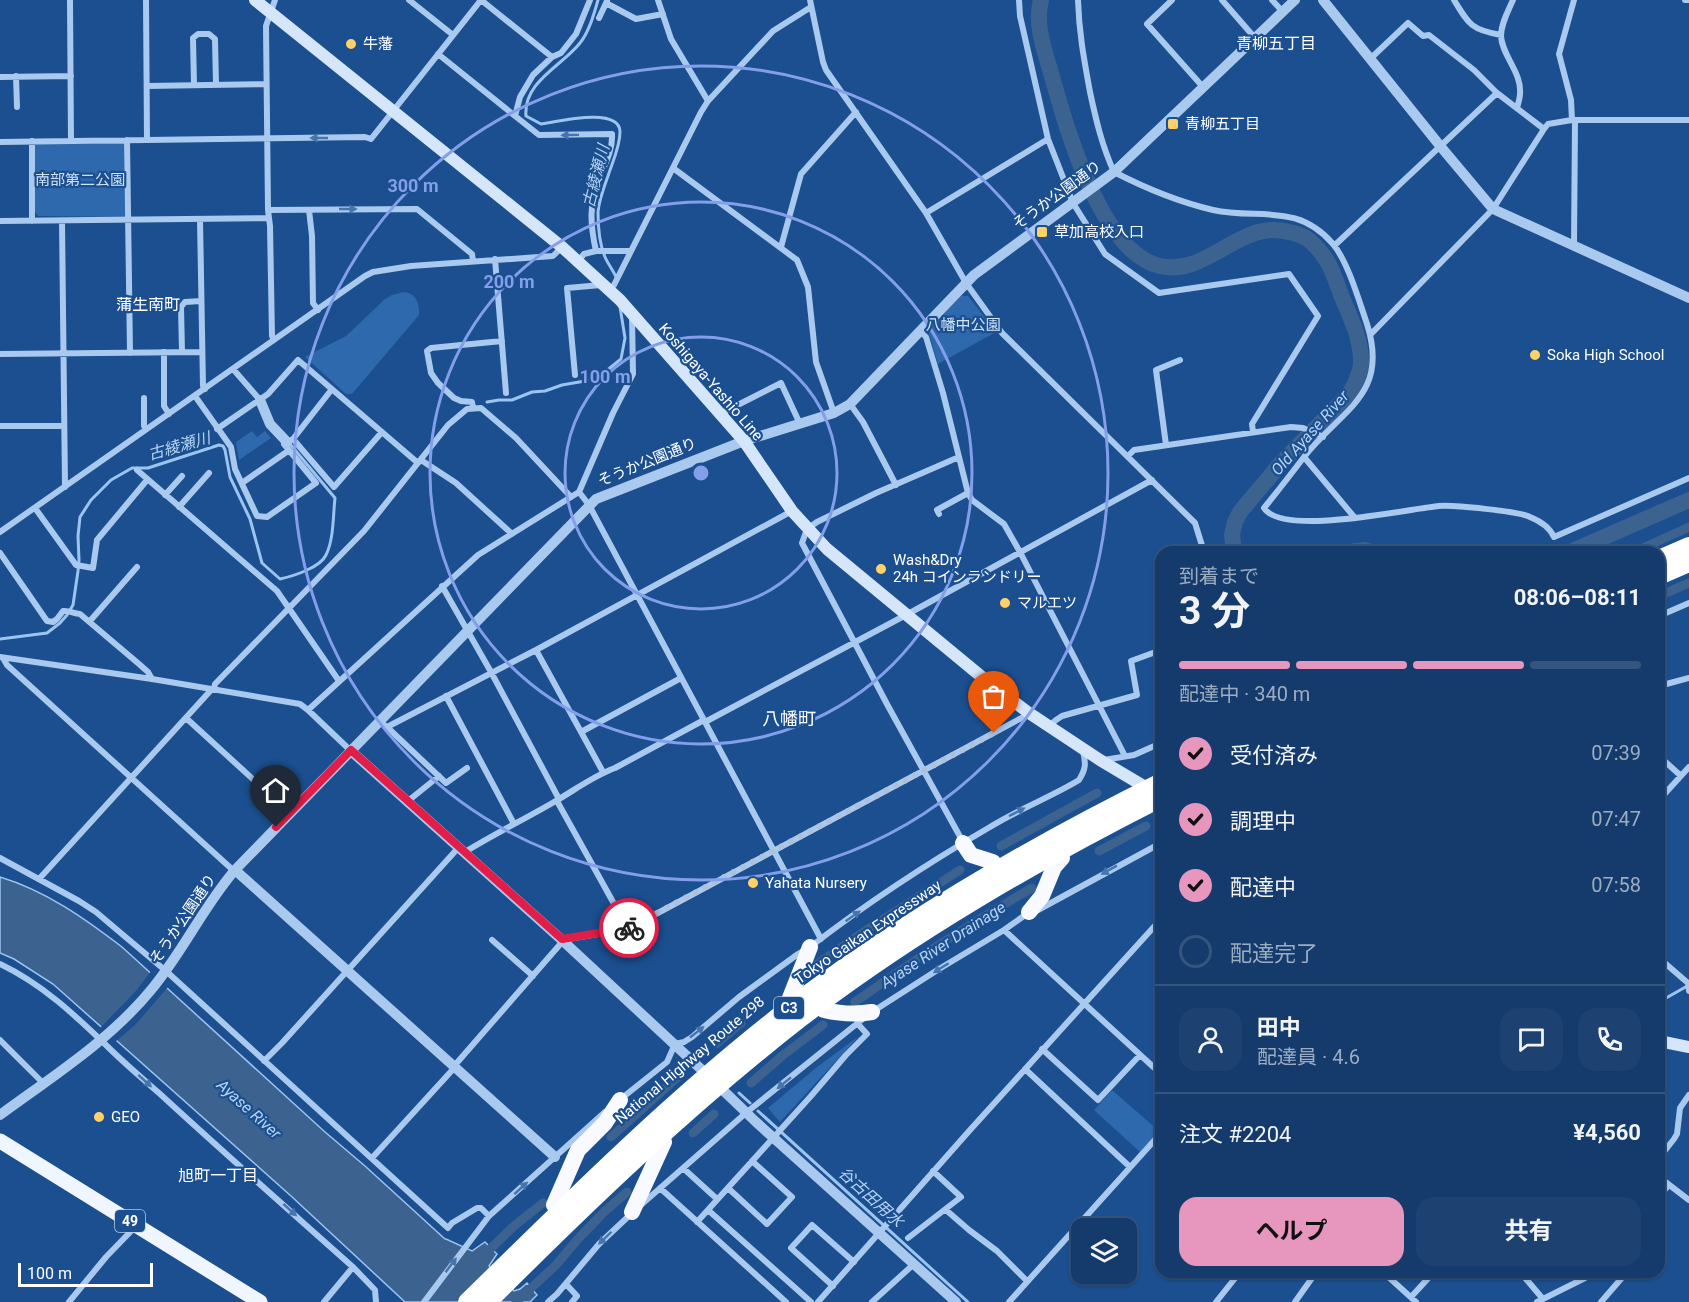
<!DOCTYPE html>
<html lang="ja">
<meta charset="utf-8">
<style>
:root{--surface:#143b6b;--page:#1d4271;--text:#f1f3f6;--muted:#9dadc1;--line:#33557e;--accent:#e797bd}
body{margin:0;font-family:Roboto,"Noto Sans JP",sans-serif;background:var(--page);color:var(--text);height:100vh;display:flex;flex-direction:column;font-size:22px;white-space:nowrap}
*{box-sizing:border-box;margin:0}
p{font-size:20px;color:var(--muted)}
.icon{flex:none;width:33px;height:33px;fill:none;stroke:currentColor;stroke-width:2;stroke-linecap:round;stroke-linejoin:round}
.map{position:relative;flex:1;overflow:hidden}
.details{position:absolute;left:1155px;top:546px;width:510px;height:732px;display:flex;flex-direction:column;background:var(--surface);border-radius:18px;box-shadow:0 2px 4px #0004,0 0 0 2px var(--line)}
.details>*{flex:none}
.fabs{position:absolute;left:1071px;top:1218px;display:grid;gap:12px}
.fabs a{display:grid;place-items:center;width:66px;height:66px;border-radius:12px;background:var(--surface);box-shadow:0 2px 4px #0004,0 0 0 2px var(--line);font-size:30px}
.scale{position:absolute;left:18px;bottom:15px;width:135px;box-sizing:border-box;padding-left:6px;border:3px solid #fff;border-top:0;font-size:16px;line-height:21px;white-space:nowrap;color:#fff;-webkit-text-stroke:4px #1b4f8f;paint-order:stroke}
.pin{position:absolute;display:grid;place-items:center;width:51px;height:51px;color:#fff;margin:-62px -26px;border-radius:50% 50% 50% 0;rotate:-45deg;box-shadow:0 0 6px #0007}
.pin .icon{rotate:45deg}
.courier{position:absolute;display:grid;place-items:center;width:60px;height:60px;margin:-30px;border:4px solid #e11d48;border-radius:50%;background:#fff;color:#222;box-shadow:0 2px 8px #0007}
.head em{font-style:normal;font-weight:700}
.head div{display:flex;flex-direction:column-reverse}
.head{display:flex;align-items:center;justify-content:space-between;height:102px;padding:0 24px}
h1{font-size:39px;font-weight:700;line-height:45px}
.bar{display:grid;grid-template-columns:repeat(4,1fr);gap:9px 6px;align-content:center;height:72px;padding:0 24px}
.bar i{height:8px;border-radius:4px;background:var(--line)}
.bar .on{background:var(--accent)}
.bar p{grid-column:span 4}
.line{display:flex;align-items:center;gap:15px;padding:0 24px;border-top:2px solid var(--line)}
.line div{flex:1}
.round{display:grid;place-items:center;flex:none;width:63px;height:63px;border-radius:18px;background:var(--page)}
ol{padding:0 24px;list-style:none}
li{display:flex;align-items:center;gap:18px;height:66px}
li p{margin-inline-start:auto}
li .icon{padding:6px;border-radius:50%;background:var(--accent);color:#111;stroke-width:4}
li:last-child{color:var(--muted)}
li i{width:33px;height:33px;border:3px solid var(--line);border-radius:50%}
.primary-button{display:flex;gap:12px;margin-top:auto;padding:12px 24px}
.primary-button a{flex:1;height:69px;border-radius:18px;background:var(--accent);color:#111;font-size:24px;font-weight:700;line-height:69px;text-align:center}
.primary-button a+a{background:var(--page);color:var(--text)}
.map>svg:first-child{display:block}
.green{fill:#2e69ad}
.water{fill:#3c6290;stroke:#9cc4f0;stroke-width:1.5}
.pier{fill:#1b4f8f}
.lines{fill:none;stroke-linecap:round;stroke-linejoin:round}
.stream{stroke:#9cc4f0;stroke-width:3}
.canal{stroke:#3c6290;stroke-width:9}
.river{stroke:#3c6290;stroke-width:16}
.minor{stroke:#a9c9ee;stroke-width:6}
.tertiary{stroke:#a9c9ee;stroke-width:10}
.secondary{stroke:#d6e6fa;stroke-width:12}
.primary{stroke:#f0f6ff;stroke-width:15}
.trunk{stroke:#f8faff;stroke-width:16}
.motorway{stroke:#fff;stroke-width:18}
.motorway-bridge{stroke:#fff;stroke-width:18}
.oneway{fill:#4674ac}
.done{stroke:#afc1d8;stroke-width:6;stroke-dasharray:0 10.8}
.route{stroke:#e11d48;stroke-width:8}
.ring{fill:none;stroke:#839eea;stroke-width:3}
.poi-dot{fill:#ffd166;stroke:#1b4f8f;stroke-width:2}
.labels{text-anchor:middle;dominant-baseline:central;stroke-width:4.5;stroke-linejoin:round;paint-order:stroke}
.shield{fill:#1b4f8f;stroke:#bbcadd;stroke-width:1.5}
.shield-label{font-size:14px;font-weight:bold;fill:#fff}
.poi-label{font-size:15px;fill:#fff;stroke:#1b4f8f;text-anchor:start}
.park-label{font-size:15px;fill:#cfe3fa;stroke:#1b4f8f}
.street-label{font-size:15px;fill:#fff;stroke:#1b4f8f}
.neighbourhood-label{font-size:16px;fill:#fff;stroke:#1b4f8f}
.water-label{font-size:16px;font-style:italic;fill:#b5d3f5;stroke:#1b4f8f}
.quarter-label{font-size:18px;fill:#fff;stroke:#1b4f8f}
.centre{fill:#839eea;stroke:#1b4f8f;stroke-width:3}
.ring-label{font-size:18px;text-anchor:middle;font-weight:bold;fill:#839eea;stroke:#1b4f8f;stroke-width:4.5;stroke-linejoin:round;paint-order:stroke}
</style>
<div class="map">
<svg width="1689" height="1302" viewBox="0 0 1689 1302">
<rect width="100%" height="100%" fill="#1b4f8f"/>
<path class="green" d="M 35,144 L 124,144 L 125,217 L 38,216 L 35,212 Z
M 404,292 C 416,293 420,304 419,315 L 352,394 L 346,394 L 305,357 L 346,336 L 385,299 L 392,295 Z
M 961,296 L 968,296 L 996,332 L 938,364 L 928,330 Z
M 252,431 L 257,437 L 265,431 L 271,438 L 239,460 L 236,442 Z
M 859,1036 L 780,1122 L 768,1108 L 817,1067 Z
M 1112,1090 L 1159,1131 L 1140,1152 L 1094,1110 Z"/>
<path class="water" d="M 0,877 C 46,891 84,918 122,947 L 325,1132 L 365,1166 L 445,1239 L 446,1239 L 472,1251 L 485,1242 L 497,1254 L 489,1266 L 514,1291 L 520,1289 L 527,1283 L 537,1295 L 530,1302 L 405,1302 L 291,1196 L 53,984 L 14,959 L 0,953 Z"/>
<path class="pier" d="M 152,970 L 169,986 L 135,1025 L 115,1042 L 100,1028 L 135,992 Z"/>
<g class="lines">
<path class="stream" d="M 598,0 C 594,14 589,32 580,43 C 562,66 523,82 526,116 L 541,124 C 556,122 620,106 620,132 C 620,147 612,163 608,176 C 604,187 599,200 598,212 C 598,227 599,243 605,257 C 608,264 613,270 616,277
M 487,402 L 499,400 L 512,400 L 532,392 L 545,391 L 562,385 L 585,381 L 605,372 L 621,359 L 625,338 L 620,307
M 0,639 L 47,633 L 60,623 L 67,615 L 73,605 L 78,571 L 79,560 L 78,536 L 80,517 L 91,500 L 111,480 L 132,468 L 148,468 L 219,445 L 223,446 L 225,450 L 230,477 L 250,519 L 262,563 L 280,579 C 293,576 320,568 326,555 C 334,539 333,515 335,498 L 290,444
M 1659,1002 L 1689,985
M 739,1093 L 750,1103
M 758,1111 L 968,1302"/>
<path class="canal" d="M 1634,552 L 1689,527
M 1659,596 L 1689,583
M 1160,761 L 1161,760
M 1001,846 L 1097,793
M 1099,851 L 1146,826
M 816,965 L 865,931 L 960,870
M 855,1002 C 912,961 971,923 1032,888
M 716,1044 L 741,1023
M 751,1083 L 782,1056 L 823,1025
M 693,1133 L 714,1114
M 611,1137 L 679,1076
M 483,1256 L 514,1226 L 543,1203
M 516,1302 L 556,1265 L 577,1240 L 605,1211 L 627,1192"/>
<path class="river" d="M 1041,0 C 1034,26 1046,54 1053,80 C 1067,131 1102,253 1160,266 C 1203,276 1234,229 1275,230 C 1286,231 1300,233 1309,240 C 1316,246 1322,253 1327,261 C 1333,271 1337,283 1341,295 C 1350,316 1362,340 1361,364 C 1360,375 1355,384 1350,393 L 1282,462 L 1240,512 L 1235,522 L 1232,535 L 1234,552
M 1350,552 L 1364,550 L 1372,552
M 1570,552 L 1689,500"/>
<path class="minor" d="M 70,0 L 71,141
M 146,0 L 147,140
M 409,0 L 453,35
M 481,0 L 552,57
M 658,0 L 671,39 L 708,101
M 810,0 L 823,62 L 826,70 L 926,213 L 966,283 L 1002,333 L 1195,523 L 1204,552
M 1019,0 L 1020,16 L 1048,139 L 1073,203 L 1105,254 L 1159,293 L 1289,274 L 1318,316 L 1252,424 L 1253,432
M 1078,0 C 1079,33 1084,59 1090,92 C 1096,120 1102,146 1114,172 C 1145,188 1179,202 1213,210 C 1258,220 1297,202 1333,244 C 1348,262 1359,301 1367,324 C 1390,396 1340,410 1304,457 C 1291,474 1278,491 1264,508 C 1282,537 1407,509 1439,506 C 1453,505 1518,511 1530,517 C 1540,521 1550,528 1554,537 L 1689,478
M 1172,0 L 1147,24 L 1203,87
M 1222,0 L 1255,38
M 1272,0 L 1283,12
M 1454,0 C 1469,25 1472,30 1501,35
M 1513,0 C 1508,11 1501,24 1501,36 C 1502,56 1522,72 1520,94 C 1520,98 1518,104 1517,108
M 1685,0 L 1689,0
M 606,3 L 636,19 L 663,14
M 599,18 L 607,1
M 438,54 L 515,116
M 1370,59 L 1408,23 L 1423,36 L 1429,35 L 1474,70 L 1497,93 L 1544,129 L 1548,124 L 1572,120 L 1689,120
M 16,76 L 17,107
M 0,77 L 71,76
M 194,85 L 193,38 L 198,34 L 209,34 L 215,39 L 216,85
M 147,86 L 266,84
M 1572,120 L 1571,100 L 1559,54 L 1574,0
M 127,140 L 130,353
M 32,141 L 32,221
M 0,142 L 365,137 L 371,139 L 481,0
M 673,168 L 797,260 L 808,287 L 816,362 L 834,413
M 268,210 L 417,209 L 472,254 L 473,261
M 309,210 L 312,236 L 313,303 L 318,310
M 926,213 L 1048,139
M 200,220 L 203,386 L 205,389
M 0,221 L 268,218
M 62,221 L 65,487
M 1335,245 L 1497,93
M 1574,246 L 1575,121
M 781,247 L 801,174 L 856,112
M 596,251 L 630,251
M 495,259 L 506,393
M 578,261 L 584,254 L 596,251 C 590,224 589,205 599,178 C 605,164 613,150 612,134 L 539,135 L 515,116 L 520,97 L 533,75 L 552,57 L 561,53 L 576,34 L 590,0
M 610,289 L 614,285 L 701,112 L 708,101 L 773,31 L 811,7
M 920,331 L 926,337 L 943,393 L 968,493 L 972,500 L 1004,524 L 1020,552 L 1125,756
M 1371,334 L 1493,209 L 1544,129
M 274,340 L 272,336 L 270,226 L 268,210 L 266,26 L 275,0
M 164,352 L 164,406 L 169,414
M 182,352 L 181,307 L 185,302 L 201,301
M 0,354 L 201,352
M 233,369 L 260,400
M 575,375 L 567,288 L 601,285
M 195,396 L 231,447 L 235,469 L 257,516 L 267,517 L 316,483 L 284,444 L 293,439 L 334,487 L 382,432
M 144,398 L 144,426 L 147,429
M 850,404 L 863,422 L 896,485
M 473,408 L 472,402 L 461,401 L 454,398 L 438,383 L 431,373 L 427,351 L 431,348 L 502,341
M 720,414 L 781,383 L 800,424
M 0,426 L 64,426
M 217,429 L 268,394 L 298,360 L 418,463
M 293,439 L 332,389
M 1166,445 L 1156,370 L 1180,360
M 1128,456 L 1134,450 L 1291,427 L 1303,428 L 1323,437
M 959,457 L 876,493 L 817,522 L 807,529 L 802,543 L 888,706 L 963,842
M 1304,457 L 1355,518
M 421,460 L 456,483 L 512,534
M 137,470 L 277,591 L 339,681
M 242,483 L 288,451
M 579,492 L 589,505 L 821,939
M 165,495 L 182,476
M 179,507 L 209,473
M 35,508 L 76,565 L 93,568 L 97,540 L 147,480
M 939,514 L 937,510 L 968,493
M 0,532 L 365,276 L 373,272 L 411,266 L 553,256 L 562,247
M 0,553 L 47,621 L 53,622 L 57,619 L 63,611 C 69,610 74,614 80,614 L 139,664 L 148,672 L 152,679
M 442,586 L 491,672 L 559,799
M 1659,616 L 1689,603
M 90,621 L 137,567
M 536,650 L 603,772
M 0,657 L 152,679 L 300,704 L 308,710 L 351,751
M 3,658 L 7,665 L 234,871
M 1659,686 L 1689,678
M 214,689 L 215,684 L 364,531 L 448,425 L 467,409 L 481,408 L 516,438 L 571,497
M 446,696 L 514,824
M 308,710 L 478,555 L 579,492 L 613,413 L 633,374 L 632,316
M 186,718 L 290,813
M 380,722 L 387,727 L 536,650 L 792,511
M 705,722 L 906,615 L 1152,480
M 1049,726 L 1056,720 L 1062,716 L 1137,695 L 1131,661 L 1161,650
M 387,727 L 446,783 L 467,768
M 581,732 L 681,678
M 1659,756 L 1681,776
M 1104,760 L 1134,755 L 1161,743
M 1659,800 L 1689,767
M 408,801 L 439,776
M 557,801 L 628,929
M 465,852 C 494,834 525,819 554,802 C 575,790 593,776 615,768 L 704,720
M 0,858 L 79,901 L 96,912 L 116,929 L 166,971 L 448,1228 L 452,1223 L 477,1208 L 481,1208 L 489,1216
M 39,879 L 212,689
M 1038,910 L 1161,843
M 1004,930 L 1161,1074
M 492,940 L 533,976
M 562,940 L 628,929 L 1029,714
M 1659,958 L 1688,983 L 1689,991
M 0,964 C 42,984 75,1015 108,1047 C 124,1063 142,1078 159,1093 C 223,1152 288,1209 353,1267 L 375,1290 L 376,1302
M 872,1012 L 939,969 L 1004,930 L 1028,913
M 0,1040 L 43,1083
M 1042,1049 L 1098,1100 L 1140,1055
M 264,1061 L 282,1043 L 459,847
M 455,1065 L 563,941
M 1025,1069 L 1130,1167
M 622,1098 L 667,1062 L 675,1044 L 684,1042 L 692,1037 L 739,997 L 798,954 L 810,947 C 867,903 928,863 990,827 C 1019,809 1051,797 1079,780 C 1086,769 1086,763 1083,751
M 372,1158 L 456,1066
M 1659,1158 L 1674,1139 L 1677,1134 L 1680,1108 L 1689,1095
M 683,1168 L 717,1199
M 1659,1177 L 1689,1200
M 660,1188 L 786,1302
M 728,1188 L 767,1224 L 792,1197 L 752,1161
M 1659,1196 L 1669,1185
M 642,1204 L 747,1112 L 864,1018
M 708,1210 L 811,1302
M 946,1210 L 969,1230 L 997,1251 L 1027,1281
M 697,1222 L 811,1096 L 846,1055 L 867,1034 L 857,1023
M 908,1238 L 961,1197 L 933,1171
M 1383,1272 L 1416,1302
M 1520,1272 L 1543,1299
M 566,1284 L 577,1296 L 572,1302
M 833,1286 L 791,1248 L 812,1225 L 854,1262
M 1411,1297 L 1434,1272
M 69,1302 L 106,1257 L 136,1226
M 324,1302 L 353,1267
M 424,1302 L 489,1216 L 605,1112
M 548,1302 L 557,1294 L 599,1244 L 632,1213
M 818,1302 L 970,1130 L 1161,919
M 872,1302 L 914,1264
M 1009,1302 L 1161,1133
M 1216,1302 L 1240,1272
M 1295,1302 L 1312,1278
M 1537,1302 L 1585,1278 L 1589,1272
M 1601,1302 L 1627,1272"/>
<path class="tertiary" d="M 1323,0 L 1441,147 L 1493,209 L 1689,298
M 260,400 L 270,424 L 287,442
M 351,751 L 563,941 L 702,1070 L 756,1122 L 956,1302
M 235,870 L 555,1157
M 0,1115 C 53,1076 109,1041 151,990 C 183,952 203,907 235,870 L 596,499 L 744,441 L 834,413 L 850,404 L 974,275 L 1114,172 L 1295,0"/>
<path class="secondary" d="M 255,0 L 562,247 L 620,300 L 744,441 L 792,511 L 827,549 L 994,687 L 1029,713 L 1100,760 L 1152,791
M 1659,1041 L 1689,1047"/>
<path class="primary" d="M 0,1141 L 260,1302"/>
<path class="trunk" d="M 963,843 L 971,855 L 993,862
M 1029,912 L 1042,896 L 1054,867 L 1062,858
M 790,998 L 810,947
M 824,1010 C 841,1014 855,1015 872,1012
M 554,1205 L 578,1150 L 605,1123 L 620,1100
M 632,1212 L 664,1142"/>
<path class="motorway" d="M 1659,559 L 1689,546
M 1659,576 L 1689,563"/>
<path class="motorway-bridge" d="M 467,1302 C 572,1199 676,1095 793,1005 C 907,918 1032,846 1161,782
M 488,1302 C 588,1202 689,1105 801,1018 C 913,932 1035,862 1161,798"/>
</g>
<defs><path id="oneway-solid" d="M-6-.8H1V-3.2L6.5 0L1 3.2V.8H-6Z" transform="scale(1.5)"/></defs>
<g class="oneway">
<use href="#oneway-solid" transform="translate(570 135) rotate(179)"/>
<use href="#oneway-solid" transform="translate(319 138) rotate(180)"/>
<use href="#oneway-solid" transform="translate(348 209)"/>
<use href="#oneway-solid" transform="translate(1017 812) rotate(-27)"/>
<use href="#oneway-solid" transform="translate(1109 870) rotate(151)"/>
<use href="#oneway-solid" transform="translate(853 916) rotate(-35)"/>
<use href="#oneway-solid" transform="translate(941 968) rotate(148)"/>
<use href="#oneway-solid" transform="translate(697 1032) rotate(-38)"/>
<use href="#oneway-solid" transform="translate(145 1081) rotate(42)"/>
<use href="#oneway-solid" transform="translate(784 1083) rotate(141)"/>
<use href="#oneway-solid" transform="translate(521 1188) rotate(-42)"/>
<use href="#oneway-solid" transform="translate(290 1210) rotate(42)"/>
<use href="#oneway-solid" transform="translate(605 1238) rotate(136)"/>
<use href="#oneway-solid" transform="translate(451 1265) rotate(-53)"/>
</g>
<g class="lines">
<path class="done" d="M 629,928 L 994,733"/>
<path class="route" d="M 276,827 L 351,750 L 562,939 L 629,928"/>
</g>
<g class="ring">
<circle cx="701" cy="473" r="136"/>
<circle cx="701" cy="473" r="271"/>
<circle cx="701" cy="473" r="407"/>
</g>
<g class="poi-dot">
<circle cx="351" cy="44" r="6"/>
<rect x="1167" y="118" width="12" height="12" rx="3"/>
<rect x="1036" y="226" width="12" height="12" rx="3"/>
<circle cx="1535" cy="355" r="6"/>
<circle cx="881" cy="569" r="6"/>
<circle cx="1005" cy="603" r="6"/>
<circle cx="753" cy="883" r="6"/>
<circle cx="99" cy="1117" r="6"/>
</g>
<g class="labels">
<g class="shield">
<rect x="774" y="997" width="30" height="22" rx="4.5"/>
<rect x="115" y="1210" width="30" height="22" rx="4.5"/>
</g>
<g class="shield-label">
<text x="789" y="1008">C3</text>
<text x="130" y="1221">49</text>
</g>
<g class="poi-label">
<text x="363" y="44">牛藩</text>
<text x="1185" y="124">青柳五丁目</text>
<text x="1054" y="232">草加高校入口</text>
<text x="1547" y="355">Soka High School</text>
<text x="893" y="560">Wash&amp;Dry<tspan x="893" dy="17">24h コインランドリー</tspan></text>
<text x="1017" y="603">マルエツ</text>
<text x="765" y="883">Yahata Nursery</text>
<text x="111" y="1117">GEO</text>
</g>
<g class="park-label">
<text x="80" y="180">南部第二公園</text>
<text x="963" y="325">八幡中公園</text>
</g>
<g class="street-label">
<text transform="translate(1057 195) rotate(-36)">そうか公園通り</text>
<text transform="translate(711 382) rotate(49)">Koshigaya-Yashio Line</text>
<text transform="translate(647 462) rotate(-22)">そうか公園通り</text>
<text transform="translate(183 919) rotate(-56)">そうか公園通り</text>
<text transform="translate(868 932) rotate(-34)">Tokyo Gaikan Expressway</text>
<text transform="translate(690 1060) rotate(-40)">National Highway Route 298</text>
</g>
<g class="neighbourhood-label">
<text x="1276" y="43">青柳五丁目</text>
<text x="148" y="304">蒲生南町</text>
<text x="218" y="1175">旭町一丁目</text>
</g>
<g class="water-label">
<text transform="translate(596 176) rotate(-76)">古綾瀬川</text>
<text transform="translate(1310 433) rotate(-48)">Old Ayase River</text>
<text transform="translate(179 446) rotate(-16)">古綾瀬川</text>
<text transform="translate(943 945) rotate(-33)">Ayase River Drainage</text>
<text transform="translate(249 1109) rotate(42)">Ayase River</text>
<text transform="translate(871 1197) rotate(42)">谷古田用水</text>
</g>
<g class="quarter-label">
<text x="789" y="718">八幡町</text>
</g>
</g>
<circle cx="701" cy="473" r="9" class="centre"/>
<g class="ring-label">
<text x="413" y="192">300 m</text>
<text x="509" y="288">200 m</text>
<text x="605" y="383">100 m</text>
</g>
</svg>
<div class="fabs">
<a><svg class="icon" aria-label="layers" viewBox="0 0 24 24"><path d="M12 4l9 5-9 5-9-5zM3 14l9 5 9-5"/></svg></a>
</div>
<div class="scale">100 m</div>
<div class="pin" style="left:994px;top:733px;background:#ea580c"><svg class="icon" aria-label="bag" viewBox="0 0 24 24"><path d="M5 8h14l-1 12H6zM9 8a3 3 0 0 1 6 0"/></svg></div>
<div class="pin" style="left:276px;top:827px;background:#1f2937"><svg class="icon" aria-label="home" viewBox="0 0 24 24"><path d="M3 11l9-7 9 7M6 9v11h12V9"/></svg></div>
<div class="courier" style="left:629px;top:928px"><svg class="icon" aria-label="bike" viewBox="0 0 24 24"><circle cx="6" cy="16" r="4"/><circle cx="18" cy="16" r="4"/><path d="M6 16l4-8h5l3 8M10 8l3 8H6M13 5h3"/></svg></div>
<section class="details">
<div class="head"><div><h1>3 分</h1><p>到着まで</p></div><em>08:06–08:11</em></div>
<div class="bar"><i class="on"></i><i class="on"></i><i class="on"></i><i></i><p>配達中 · 340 m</p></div>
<ol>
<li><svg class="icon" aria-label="check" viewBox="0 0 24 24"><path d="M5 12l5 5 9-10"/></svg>受付済み<p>07:39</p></li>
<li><svg class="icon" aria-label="check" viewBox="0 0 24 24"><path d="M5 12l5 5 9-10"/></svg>調理中<p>07:47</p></li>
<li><svg class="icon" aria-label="check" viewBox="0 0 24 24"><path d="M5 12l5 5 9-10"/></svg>配達中<p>07:58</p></li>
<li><i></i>配達完了</li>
</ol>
<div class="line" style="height:108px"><a class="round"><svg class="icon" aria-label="person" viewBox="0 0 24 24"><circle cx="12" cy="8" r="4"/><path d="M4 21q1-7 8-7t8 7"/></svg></a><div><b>田中</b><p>配達員 · 4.6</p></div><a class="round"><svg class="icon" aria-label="chat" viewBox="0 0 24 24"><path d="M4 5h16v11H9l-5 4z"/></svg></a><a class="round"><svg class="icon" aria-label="phone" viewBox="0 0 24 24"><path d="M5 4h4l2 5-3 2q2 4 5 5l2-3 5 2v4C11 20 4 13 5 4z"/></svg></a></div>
<div class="line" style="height:78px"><div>注文 #2204</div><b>¥4,560</b></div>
<div class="primary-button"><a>ヘルプ</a><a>共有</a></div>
</section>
</div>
